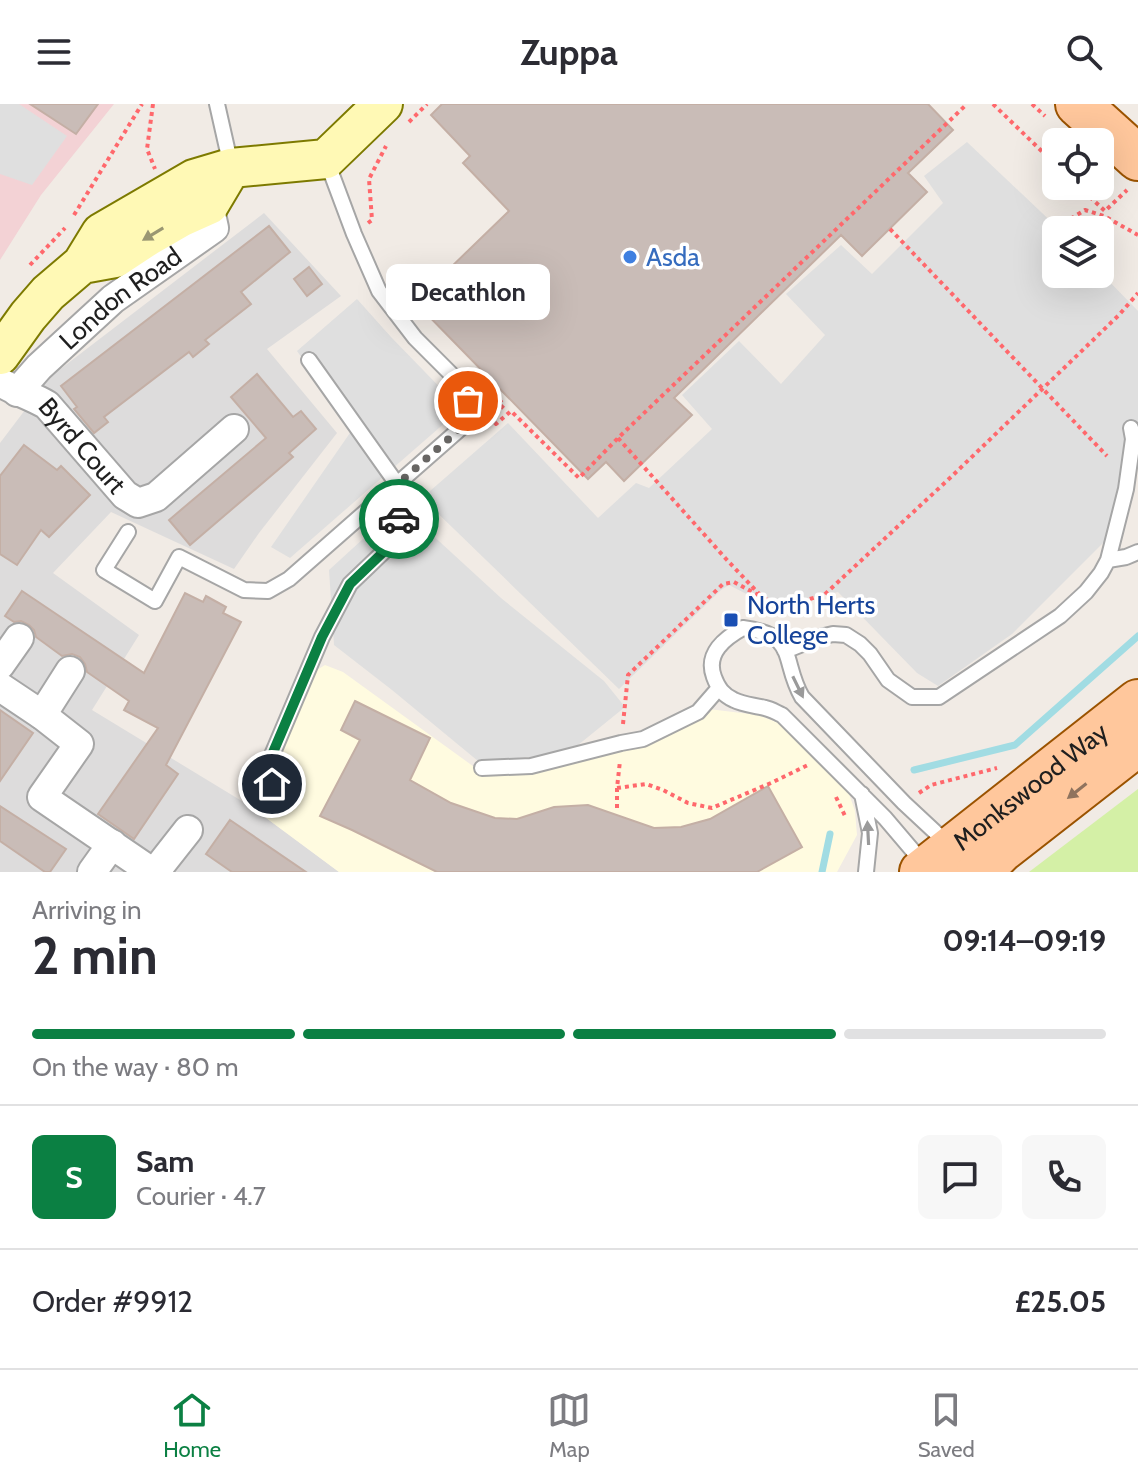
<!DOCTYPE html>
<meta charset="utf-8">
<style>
:root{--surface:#fff;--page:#f7f7f7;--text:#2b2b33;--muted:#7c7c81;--line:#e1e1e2;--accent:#0b8043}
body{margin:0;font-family:Cabin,sans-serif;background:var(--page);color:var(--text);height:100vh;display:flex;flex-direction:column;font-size:30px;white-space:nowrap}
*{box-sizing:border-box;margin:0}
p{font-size:26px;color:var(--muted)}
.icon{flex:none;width:44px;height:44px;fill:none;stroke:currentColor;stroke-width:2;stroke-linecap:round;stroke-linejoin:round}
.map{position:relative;height:768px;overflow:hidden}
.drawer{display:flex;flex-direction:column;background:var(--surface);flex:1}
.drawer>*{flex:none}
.buttons{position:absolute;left:1042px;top:24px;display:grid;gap:16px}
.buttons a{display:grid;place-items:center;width:72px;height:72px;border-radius:12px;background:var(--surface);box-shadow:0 8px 32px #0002;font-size:40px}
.pin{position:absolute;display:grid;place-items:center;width:68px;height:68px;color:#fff;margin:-34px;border:4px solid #fff;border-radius:50%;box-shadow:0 2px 8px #0007}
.courier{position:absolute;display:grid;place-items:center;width:80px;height:80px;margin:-40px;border:6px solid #0b8043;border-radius:50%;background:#fff;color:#222;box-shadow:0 2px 10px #0007}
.bubble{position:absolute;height:56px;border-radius:12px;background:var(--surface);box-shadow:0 8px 32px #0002;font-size:26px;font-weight:800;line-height:56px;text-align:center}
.headline em{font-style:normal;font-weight:800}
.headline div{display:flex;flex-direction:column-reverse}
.headline{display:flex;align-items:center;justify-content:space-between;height:136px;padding:0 32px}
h1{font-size:52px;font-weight:800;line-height:60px}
.bar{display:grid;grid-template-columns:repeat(4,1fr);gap:12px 8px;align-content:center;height:96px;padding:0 32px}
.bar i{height:10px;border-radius:6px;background:var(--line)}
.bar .selected{background:var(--accent)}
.bar p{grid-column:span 4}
.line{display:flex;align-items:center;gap:20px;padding:0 32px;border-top:2px solid var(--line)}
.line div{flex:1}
.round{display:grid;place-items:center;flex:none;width:84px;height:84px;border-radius:12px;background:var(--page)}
header{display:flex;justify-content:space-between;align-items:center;height:104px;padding:0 32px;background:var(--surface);font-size:36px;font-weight:800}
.dock{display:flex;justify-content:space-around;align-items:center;height:112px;border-top:2px solid var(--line);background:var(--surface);font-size:22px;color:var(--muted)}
.dock a{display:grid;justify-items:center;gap:4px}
.dock .selected{color:var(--accent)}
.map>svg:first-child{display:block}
.residential{fill:#dddcdc}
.commercial{fill:#f3d2d5}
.education{fill:#fffbe0}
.grass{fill:#d4f0a6}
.parking{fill:#dfdfdf}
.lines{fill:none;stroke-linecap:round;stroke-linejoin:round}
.stream{stroke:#a1dce3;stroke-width:7}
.building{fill:#c9bcb7;stroke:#c4afa5;stroke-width:2}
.lane-casing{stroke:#a6a6a6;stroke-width:18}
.street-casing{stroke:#a6a6a6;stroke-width:32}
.secondary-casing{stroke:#7d7a00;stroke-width:42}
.primary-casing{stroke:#9b5300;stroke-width:48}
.path{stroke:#ff686c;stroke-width:4;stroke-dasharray:4 4;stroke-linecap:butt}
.lane{stroke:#fff;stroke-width:14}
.street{stroke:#fff;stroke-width:28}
.secondary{stroke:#fff9b5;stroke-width:38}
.primary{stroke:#ffc79c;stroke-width:44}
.oneway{fill:#9a9772}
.oneway2{fill:#9a9a9a}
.oneway3{fill:#8f735e}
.done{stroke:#686664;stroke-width:8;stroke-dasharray:0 14.4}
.route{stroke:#0b8043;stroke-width:10}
.shop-dot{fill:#3f7fe0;stroke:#fff;stroke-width:3}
.transit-dot{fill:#1a4fb4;stroke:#fff;stroke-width:3}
.labels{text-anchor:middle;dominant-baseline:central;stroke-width:7;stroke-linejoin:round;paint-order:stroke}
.shop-label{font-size:26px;fill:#366cbe;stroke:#fff;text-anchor:start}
.street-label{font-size:26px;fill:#1f1f1f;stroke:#fff}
.transit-label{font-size:26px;fill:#164399;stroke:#fff;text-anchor:start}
</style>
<header><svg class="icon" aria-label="menu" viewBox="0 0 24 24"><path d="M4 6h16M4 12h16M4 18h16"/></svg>Zuppa<svg class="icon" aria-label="search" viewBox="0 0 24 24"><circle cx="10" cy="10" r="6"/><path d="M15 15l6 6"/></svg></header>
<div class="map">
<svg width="1138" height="768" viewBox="0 0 1138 768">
<rect width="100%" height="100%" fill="#f1ebe5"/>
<path class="residential" d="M 264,109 L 341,192 L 267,245 L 337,329 L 259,429 L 234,465 L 111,408 L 53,469 L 139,531 L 92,606 L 250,702 L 339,768 L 0,768 L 0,339 L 50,273 Z"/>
<path class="commercial" d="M 0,0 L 114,0 L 41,91 L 0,156 Z"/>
<path class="education" d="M 325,561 L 343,568 L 477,665 L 603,649 L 692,603 L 758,611 L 786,622 L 836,671 L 848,687 L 855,707 L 857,731 L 837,768 L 339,768 L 250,702 L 312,569 Z"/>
<path class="grass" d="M 1138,685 L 1138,768 L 1029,768 Z"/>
<path class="parking" d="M 0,0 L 19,0 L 67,32 L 32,81 L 0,70 Z
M 967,38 L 1060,126 L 1056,126 L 1056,170 L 1100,170 L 1100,168 L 1138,207 L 1138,337 L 1110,432 L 1012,530 L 938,582 L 917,569 L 838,488 L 770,502 L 729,481 L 721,486 L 619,585 L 422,394 L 508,319 L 598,414 L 636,379 L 649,384 L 712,325 L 682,291 L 739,237 L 781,280 L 825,231 L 786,190 L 841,141 L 872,170 L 943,99 L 924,72 Z
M 357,195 L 391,233 L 458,302 L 455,310 L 290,454 L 271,443 L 352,326 L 297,247 Z
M 411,406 L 416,416 L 501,494 L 604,577 L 625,603 L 567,650 L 478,657 L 392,586 L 334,541 L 329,466 L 387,413 Z"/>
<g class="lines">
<path class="stream" d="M 914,666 L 1015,641 L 1138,532
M 822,768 L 830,730"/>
</g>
<path class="building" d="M 30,0 L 98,0 L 76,30 Z
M 442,0 L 928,0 L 953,26 L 908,69 L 927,88 L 862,152 L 841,131 L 674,294 L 692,311 L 624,377 L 606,358 L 588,375 L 415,198 L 509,107 L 463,59 L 470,52 L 431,11 Z
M 269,122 L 290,148 L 241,188 L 251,200 L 205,236 L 209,240 L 193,253 L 189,248 L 104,313 L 108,318 L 94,329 L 74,305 L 77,303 L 61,282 Z
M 309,163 L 322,180 L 307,192 L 294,175 Z
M 257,270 L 293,313 L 301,307 L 316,325 L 289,349 L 293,353 L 190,441 L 169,416 L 266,334 L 231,293 Z
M 24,341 L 57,366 L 61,362 L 90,391 L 49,433 L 41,426 L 17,461 L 0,450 L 0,372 Z
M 22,487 L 144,569 L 185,489 L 203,498 L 206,492 L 226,503 L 223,509 L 241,518 L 166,661 L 178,670 L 134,735 L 98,710 L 158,624 L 124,606 L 129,597 L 87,568 L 85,560 L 80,553 L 72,550 L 62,552 L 36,533 L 34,526 L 29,521 L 21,517 L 14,518 L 5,512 Z
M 355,597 L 430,634 L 410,676 L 451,699 L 495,714 L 517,715 L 554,703 L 588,701 L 654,724 L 681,723 L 710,715 L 768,682 L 802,743 L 757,768 L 437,768 L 352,726 L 320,712 L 360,636 L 341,626 Z
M 0,606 L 33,629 L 0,677 Z
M 0,702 L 66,745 L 50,768 L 45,768 L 0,737 Z
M 230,716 L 306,768 L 232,768 L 206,750 Z"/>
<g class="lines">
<defs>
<path id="lane" d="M 217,0 L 231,62
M 309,256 L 397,380
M 368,406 L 387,428 L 397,435
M 128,428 L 104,466 L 155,497 L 179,453 L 244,486 L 268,487 L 289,475 L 461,324 L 468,305 L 465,288 L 457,276 L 415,234 L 379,187 L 354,130 L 326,55
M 1108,456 L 1126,453 L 1138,448
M 785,547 L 820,533 L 833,530 L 846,531 L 860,540 L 870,550 L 888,576 L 912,593 L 939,593 L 1060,512 L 1086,488 L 1101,469 L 1108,456 L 1126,385 L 1133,335 L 1131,324
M 482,664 L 531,662 L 621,639 L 643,635 L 698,608 L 718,585
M 862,690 L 870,729 L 866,768
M 279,695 L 266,665 L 322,533 L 350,480 L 397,435 L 401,418 L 382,394
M 925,761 L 885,714 L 782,611 C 777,609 771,605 765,604 C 754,601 744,601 734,596 C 723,591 718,584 714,573 C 705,549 725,534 743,524 C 799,531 781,557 802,593 L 904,699 L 948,740"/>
<g id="street">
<path id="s1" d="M 0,278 C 15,287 32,292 47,301 L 125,391 L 138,399 L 156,393 L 234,325"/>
<path id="s2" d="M 17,288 L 39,263 L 113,195 L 214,124 L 209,101"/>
<path d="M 0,561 L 19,534"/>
<path d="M 0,583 L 42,611 L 79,640 L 42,693 L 152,768"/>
<path d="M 42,611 L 70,567"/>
<path d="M 92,768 L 112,740"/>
<path d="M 155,768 L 188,726"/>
</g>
<path id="secondary" d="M 82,160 L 115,154 L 147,133 L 180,114 L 209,101 L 231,64
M 0,251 L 28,212 L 48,189 L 82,160 L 101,129 L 194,75 L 231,64 L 326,55 L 383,0"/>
<g id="primary">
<path d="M 1078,0 L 1138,54"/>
<path id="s3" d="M 922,768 L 1138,598"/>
<path d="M 979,768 L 1001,746 L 1138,639"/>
</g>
</defs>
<use href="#lane" class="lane-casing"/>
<use href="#street" class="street-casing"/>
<use href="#secondary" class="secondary-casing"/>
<use href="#primary" class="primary-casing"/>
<path class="path" d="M 153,0 L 147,45 L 155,65
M 993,0 L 1056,61
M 1032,0 L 1045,12
M 409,18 L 427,0
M 1078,82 L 1105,107 L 1127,86
M 74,111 L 142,0
M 368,119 L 372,116 L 369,75 L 386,42
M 1057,123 L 1085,106 L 1104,112 L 1138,131
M 890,125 L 1107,352
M 30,161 L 65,124
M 482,283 L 486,281 L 504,301 L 491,314 L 496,320 L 511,307 L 579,374 L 618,334 L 967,0
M 618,334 L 727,456 L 763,494 L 779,499 L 799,498 L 824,491 L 951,373 L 1119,211 L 1138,189
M 623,620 L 628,571 L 723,480 L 734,478 L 758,491
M 617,684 L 646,680 L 663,686 L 688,699 L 712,704 L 771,679 L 808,661
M 919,689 L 931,681 L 997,664
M 836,693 L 846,714
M 617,704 L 617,684 L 620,657"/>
<use href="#lane" class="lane"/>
<use href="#street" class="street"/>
<use href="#secondary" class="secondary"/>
<use href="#primary" class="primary"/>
</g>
<defs><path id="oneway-solid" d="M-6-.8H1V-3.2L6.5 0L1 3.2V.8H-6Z" transform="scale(2)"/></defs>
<use class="oneway" href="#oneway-solid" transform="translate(153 130) rotate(149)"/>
<g class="oneway2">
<use href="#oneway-solid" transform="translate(798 583) rotate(64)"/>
<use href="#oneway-solid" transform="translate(868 729) rotate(-93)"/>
</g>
<use class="oneway3" href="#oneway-solid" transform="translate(1077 687) rotate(142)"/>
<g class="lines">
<path class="done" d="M 399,415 L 382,394 L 461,324 L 468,305 L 468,297"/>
<path class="route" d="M 272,680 L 266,665 L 322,533 L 350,480 L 397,435 L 401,418 L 399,415"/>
</g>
<circle class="shop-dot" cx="630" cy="153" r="8"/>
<rect class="transit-dot" x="723" y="508" width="16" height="16" rx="4"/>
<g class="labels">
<g class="shop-label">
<text x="646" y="153">Asda</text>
</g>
<g class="street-label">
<text stroke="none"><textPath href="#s2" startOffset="140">London Road</textPath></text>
<text stroke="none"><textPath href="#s1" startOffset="106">Byrd Court</textPath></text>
<text stroke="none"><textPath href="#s3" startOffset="138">Monkswood Way</textPath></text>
</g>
<g class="transit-label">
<text x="747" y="501">North Herts<tspan x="747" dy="30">College</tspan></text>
</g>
</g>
</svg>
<div class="buttons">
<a><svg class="icon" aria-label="locate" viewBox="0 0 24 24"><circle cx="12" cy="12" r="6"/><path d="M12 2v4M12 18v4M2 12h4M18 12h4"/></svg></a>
<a><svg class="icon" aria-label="layers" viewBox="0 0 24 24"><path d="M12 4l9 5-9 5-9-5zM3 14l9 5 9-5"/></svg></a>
</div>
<div class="pin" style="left:468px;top:297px;background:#ea580c"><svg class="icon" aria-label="bag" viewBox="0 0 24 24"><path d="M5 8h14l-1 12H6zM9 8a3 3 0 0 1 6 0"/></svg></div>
<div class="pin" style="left:272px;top:680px;background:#1f2937"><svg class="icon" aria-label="home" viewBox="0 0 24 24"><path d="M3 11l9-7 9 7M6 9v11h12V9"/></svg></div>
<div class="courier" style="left:399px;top:415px"><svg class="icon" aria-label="car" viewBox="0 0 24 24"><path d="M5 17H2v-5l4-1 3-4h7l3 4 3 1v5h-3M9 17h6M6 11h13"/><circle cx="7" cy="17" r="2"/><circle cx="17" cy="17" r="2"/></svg></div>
<div class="bubble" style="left:386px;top:160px;width:164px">Decathlon</div>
</div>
<section class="drawer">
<div class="headline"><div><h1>2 min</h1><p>Arriving in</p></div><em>09:14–09:19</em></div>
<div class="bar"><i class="selected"></i><i class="selected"></i><i class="selected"></i><i></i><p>On the way · 80 m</p></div>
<div class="line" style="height:144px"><b class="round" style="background:var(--accent);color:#fff">S</b><div><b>Sam</b><p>Courier · 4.7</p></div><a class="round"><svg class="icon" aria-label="chat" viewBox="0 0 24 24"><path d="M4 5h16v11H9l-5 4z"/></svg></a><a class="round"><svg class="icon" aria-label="phone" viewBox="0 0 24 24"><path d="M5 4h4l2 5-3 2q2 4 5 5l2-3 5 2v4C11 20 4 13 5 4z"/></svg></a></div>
<div class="line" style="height:104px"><div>Order #9912</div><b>£25.05</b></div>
</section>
<nav class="dock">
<a class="selected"><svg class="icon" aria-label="home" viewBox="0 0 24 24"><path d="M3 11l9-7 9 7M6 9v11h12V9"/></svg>Home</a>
<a><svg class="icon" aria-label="map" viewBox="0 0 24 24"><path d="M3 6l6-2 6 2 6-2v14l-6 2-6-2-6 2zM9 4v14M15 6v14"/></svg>Map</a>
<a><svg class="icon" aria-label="saved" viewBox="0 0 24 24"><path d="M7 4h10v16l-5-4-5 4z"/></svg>Saved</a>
</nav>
